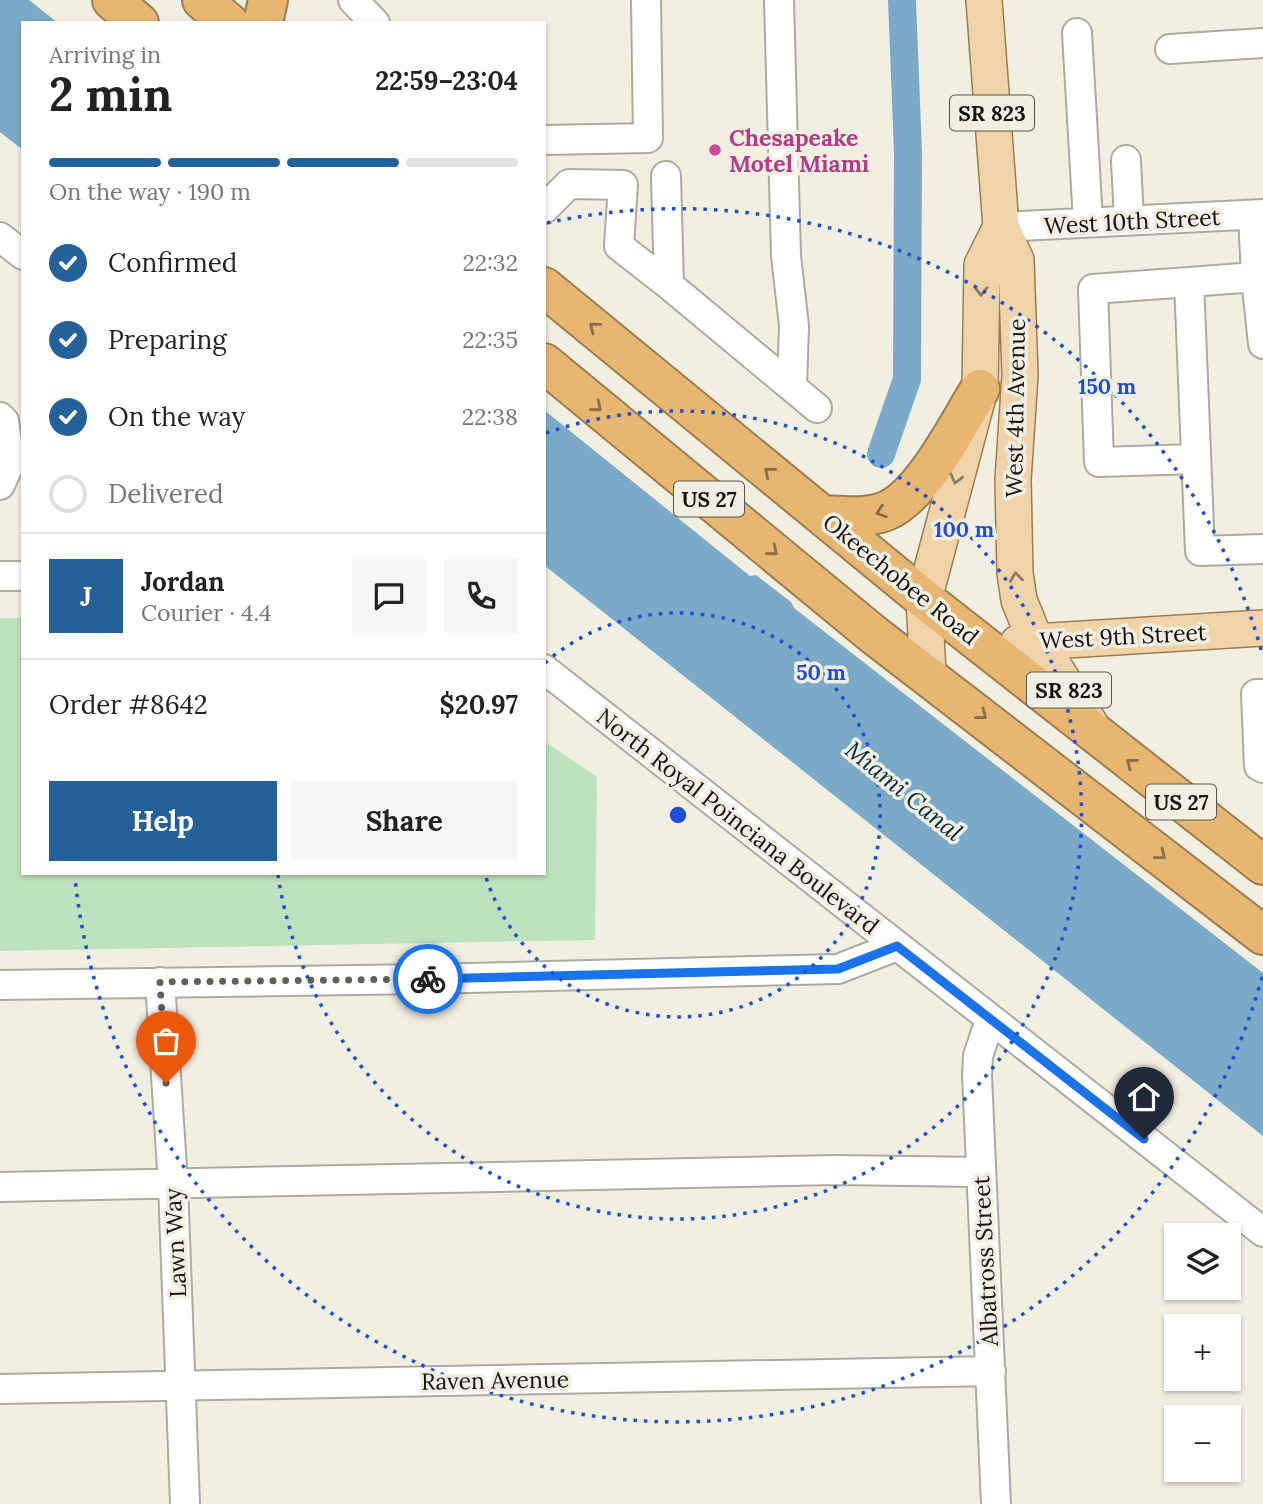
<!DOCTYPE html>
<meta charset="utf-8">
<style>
:root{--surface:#fff;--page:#f6f6f6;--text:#222;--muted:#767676;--line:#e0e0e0;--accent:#246198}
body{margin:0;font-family:Lora,serif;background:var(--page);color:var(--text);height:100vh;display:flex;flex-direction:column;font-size:26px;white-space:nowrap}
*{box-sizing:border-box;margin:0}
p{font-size:23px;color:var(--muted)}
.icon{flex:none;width:38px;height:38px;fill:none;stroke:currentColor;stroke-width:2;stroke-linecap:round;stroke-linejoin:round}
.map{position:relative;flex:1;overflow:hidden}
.panel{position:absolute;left:21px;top:21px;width:525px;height:854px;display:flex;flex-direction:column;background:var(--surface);border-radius:0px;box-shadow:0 2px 5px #0004}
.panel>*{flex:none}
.tools{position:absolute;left:1164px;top:1223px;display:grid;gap:14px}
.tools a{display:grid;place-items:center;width:77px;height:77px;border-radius:0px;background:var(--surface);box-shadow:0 2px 5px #0004;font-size:35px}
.pin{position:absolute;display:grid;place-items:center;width:60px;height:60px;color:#fff;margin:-72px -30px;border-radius:50% 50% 50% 0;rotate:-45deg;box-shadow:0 0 7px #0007}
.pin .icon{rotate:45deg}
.courier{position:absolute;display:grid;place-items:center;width:70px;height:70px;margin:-35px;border:5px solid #1a73e8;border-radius:50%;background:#fff;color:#222;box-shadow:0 2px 9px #0007}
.summary em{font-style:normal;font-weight:700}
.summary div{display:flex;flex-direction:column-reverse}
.summary{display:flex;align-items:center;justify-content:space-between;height:119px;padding:0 28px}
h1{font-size:46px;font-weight:700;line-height:52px}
.bar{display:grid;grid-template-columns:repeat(4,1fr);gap:10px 7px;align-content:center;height:84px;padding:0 28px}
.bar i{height:9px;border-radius:5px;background:var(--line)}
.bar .on{background:var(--accent)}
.bar p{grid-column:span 4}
.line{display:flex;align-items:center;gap:18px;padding:0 28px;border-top:2px solid var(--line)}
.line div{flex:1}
.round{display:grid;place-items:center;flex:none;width:74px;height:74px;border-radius:0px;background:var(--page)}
ol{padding:0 28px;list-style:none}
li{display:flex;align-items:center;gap:21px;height:77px}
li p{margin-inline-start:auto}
li .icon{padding:7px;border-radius:50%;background:var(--accent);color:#fff;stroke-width:4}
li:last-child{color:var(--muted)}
li i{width:38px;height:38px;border:4px solid var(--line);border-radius:50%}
.button{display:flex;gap:14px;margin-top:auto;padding:14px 28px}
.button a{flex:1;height:80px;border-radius:0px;background:var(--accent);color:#fff;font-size:28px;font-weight:700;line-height:80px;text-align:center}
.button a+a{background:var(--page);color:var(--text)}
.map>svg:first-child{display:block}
.green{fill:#bee2bd}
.water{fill:#7aaac8}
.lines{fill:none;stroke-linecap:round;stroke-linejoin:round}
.canal{stroke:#7aaac8;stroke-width:28}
.minor-casing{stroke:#adab9f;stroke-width:32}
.major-casing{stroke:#9d7d4f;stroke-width:38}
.highway-casing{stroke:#9d7d4f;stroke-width:42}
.minor{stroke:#fff;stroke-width:28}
.major{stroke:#f1d3aa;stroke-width:35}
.highway{stroke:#e7b671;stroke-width:38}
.oneway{stroke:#8e7d64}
.oneway2{stroke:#886d45}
.done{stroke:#616159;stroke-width:7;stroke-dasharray:0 12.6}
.route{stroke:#1a73e8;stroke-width:9}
.ring{fill:none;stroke:#1d4ed8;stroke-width:3.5;stroke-dasharray:3.5 7}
.hotel-dot{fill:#d1479c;stroke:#f1efe2;stroke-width:2.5}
.labels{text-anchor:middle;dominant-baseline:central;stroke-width:7;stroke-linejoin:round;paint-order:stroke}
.shield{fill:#f1efe2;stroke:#56564e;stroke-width:2}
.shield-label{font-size:21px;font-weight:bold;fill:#14140f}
.hotel-label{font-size:23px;font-weight:bold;fill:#b23c85;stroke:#f1efe2;text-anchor:start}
.street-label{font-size:23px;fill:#14140f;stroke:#f1efe2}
.water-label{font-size:24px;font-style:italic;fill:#022d42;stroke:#f1efe2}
.centre{fill:#1d4ed8;stroke:#f1efe2;stroke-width:3.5}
.ring-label{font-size:21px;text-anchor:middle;font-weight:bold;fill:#1d4ed8;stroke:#f1efe2;stroke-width:7;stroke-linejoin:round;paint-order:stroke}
</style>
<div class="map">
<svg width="1263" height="1504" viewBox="0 0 1263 1504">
<rect width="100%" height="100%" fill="#f1efe2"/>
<path class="green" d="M 0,618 L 23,618 L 23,873 L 544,873 L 544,741 L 597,777 L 595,940 L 0,951 Z"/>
<path class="water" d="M 0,0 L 29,0 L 58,23 L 23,23 L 23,150 L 0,132 Z
M 544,410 L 750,576 L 756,575 L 791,602 L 794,608 L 1263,973 L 1263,1136 L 544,565 Z"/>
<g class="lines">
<path class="canal" d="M 881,454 L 907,379 L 908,153 L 902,0"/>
<defs>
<path id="minor" d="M 353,0 L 375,23
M 779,0 L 786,256 L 794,326 L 792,387
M 1077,33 L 1088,221
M 1170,49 L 1263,43
M 544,140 L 648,138 L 646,0
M 1126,160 L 1129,220
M 544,209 L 569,184 L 623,185 L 619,246 L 669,285 L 666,176
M 1253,215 L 1256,277 L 1189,282 L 1200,551 L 1263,549
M 1001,227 L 1263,214
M 0,237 L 23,255
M 1263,277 L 1256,277 L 1263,344
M 1189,282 L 1093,289 L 1099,462 L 1196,459
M 669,285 L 817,408
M 0,417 L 4,421 L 10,463 L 0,485
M 0,576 L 23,576
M 544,669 L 1263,1232
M 1263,694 L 1256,694 L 1259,766 L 1263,768
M 160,982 L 173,1184 L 185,1504
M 0,985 L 424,979 L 838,969 L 897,946
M 990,1020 L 978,1056 L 977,1075 L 996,1504
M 0,1187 L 836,1170 L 981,1172
M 0,1389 L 991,1371"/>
<path id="major" d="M 984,0 L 1001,227 L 1016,260 L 1020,375 L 1013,480 L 1015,573 L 1019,600 L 1031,630 L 1092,727
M 1018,643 L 1263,628
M 928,673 L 924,599 L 980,389 L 982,265 L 1001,227"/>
<path id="highway" d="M 112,0 L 139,23
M 202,0 L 229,23
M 263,23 L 268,0
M 544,287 L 924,599 L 1263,865
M 544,363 L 874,635 L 1263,935
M 822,515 C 843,516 866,519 886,511 C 923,496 958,424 980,389"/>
</defs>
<use href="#minor" class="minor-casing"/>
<use href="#major" class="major-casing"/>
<use href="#highway" class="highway-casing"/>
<use href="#minor" class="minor"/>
<use href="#major" class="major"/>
<use href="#highway" class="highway"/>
</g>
<defs><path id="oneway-chevron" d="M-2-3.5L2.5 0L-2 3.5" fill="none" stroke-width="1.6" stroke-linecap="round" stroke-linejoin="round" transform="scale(1.75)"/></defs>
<g class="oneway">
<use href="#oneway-chevron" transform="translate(981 291) rotate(91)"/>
<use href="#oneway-chevron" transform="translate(956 479) rotate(105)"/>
<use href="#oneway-chevron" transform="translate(1016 577) rotate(-97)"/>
</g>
<g class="oneway2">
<use href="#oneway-chevron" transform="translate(594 327) rotate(-141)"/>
<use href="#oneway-chevron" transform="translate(597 407) rotate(39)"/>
<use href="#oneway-chevron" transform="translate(769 472) rotate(-141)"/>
<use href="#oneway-chevron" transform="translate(881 512) rotate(162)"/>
<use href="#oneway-chevron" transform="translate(773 551) rotate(39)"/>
<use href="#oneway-chevron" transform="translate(982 715) rotate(38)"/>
<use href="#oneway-chevron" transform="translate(1131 763) rotate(-142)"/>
<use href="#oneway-chevron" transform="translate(1161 855) rotate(38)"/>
</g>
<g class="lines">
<path class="done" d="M 166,1083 L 160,982 L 428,979"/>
<path class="route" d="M 428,979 L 838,969 L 897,946 L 1144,1139"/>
</g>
<g class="ring">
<path d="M545 663A202 202 0 1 1 485 874"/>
<path d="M546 433A404 404 0 1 1 278 875"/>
<path d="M1262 977A606 606 0 0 1 75 878M547 223A606 606 0 0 1 1262 653"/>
</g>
<circle class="hotel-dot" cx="715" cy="150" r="7"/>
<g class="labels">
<g class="shield">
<rect x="950" y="95.5" width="84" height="35" rx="5"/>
<rect x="674" y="481.5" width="70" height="35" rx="5"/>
<rect x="1027" y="672.5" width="84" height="35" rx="5"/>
<rect x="1146" y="784.5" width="70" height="35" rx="5"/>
</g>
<g class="shield-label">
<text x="992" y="113">SR 823</text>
<text x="709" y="499">US 27</text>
<text x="1069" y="690">SR 823</text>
<text x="1181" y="802">US 27</text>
</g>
<g class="hotel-label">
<text x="729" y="137">Chesapeake<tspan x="729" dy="26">Motel Miami</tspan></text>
</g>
<g class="street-label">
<text transform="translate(1132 221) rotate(-3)">West 10th Street</text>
<text transform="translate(1015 408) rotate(-89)">West 4th Avenue</text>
<text transform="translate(901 579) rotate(39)">Okeechobee Road</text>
<text transform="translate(1123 636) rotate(-3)">West 9th Street</text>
<text transform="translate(738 821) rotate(38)">North Royal Poinciana Boulevard</text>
<text transform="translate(175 1243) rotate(-93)">Lawn Way</text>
<text transform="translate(985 1261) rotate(-93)">Albatross Street</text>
<text transform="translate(495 1380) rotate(-1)">Raven Avenue</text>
</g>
<g class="water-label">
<text transform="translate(904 791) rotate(39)">Miami Canal</text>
</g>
</g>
<circle cx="678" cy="815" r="10" class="centre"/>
<g class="ring-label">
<text x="1107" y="394">150 m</text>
<text x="964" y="537">100 m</text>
<text x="821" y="680">50 m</text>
</g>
</svg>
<div class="tools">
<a><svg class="icon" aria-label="layers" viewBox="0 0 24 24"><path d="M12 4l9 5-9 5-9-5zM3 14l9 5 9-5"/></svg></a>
<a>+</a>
<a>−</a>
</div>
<div class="pin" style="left:166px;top:1083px;background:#ea580c"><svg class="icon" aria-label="bag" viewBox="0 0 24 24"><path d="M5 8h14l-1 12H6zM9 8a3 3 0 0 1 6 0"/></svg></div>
<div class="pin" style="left:1144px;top:1139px;background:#1f2937"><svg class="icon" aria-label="home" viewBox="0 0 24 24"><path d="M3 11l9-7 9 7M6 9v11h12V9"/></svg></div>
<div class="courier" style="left:428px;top:979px"><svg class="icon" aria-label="bike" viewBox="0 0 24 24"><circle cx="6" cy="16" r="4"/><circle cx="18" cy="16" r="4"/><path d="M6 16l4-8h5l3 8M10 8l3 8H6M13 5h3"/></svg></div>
<section class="panel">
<div class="summary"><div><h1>2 min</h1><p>Arriving in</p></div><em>22:59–23:04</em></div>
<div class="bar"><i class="on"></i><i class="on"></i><i class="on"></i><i></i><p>On the way · 190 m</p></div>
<ol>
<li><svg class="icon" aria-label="check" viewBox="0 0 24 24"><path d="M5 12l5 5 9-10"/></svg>Confirmed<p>22:32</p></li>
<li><svg class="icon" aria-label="check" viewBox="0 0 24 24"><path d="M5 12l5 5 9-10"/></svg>Preparing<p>22:35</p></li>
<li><svg class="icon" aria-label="check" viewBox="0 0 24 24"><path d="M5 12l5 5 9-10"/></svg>On the way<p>22:38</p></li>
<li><i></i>Delivered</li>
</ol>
<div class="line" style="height:126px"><b class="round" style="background:var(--accent);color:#fff">J</b><div><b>Jordan</b><p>Courier · 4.4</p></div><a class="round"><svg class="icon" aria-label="chat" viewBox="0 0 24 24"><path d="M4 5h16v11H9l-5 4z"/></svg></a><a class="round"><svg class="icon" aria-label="phone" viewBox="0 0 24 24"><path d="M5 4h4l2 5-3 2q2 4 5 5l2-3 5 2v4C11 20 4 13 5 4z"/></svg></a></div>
<div class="line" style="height:91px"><div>Order #8642</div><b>$20.97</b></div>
<div class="button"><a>Help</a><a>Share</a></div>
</section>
</div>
